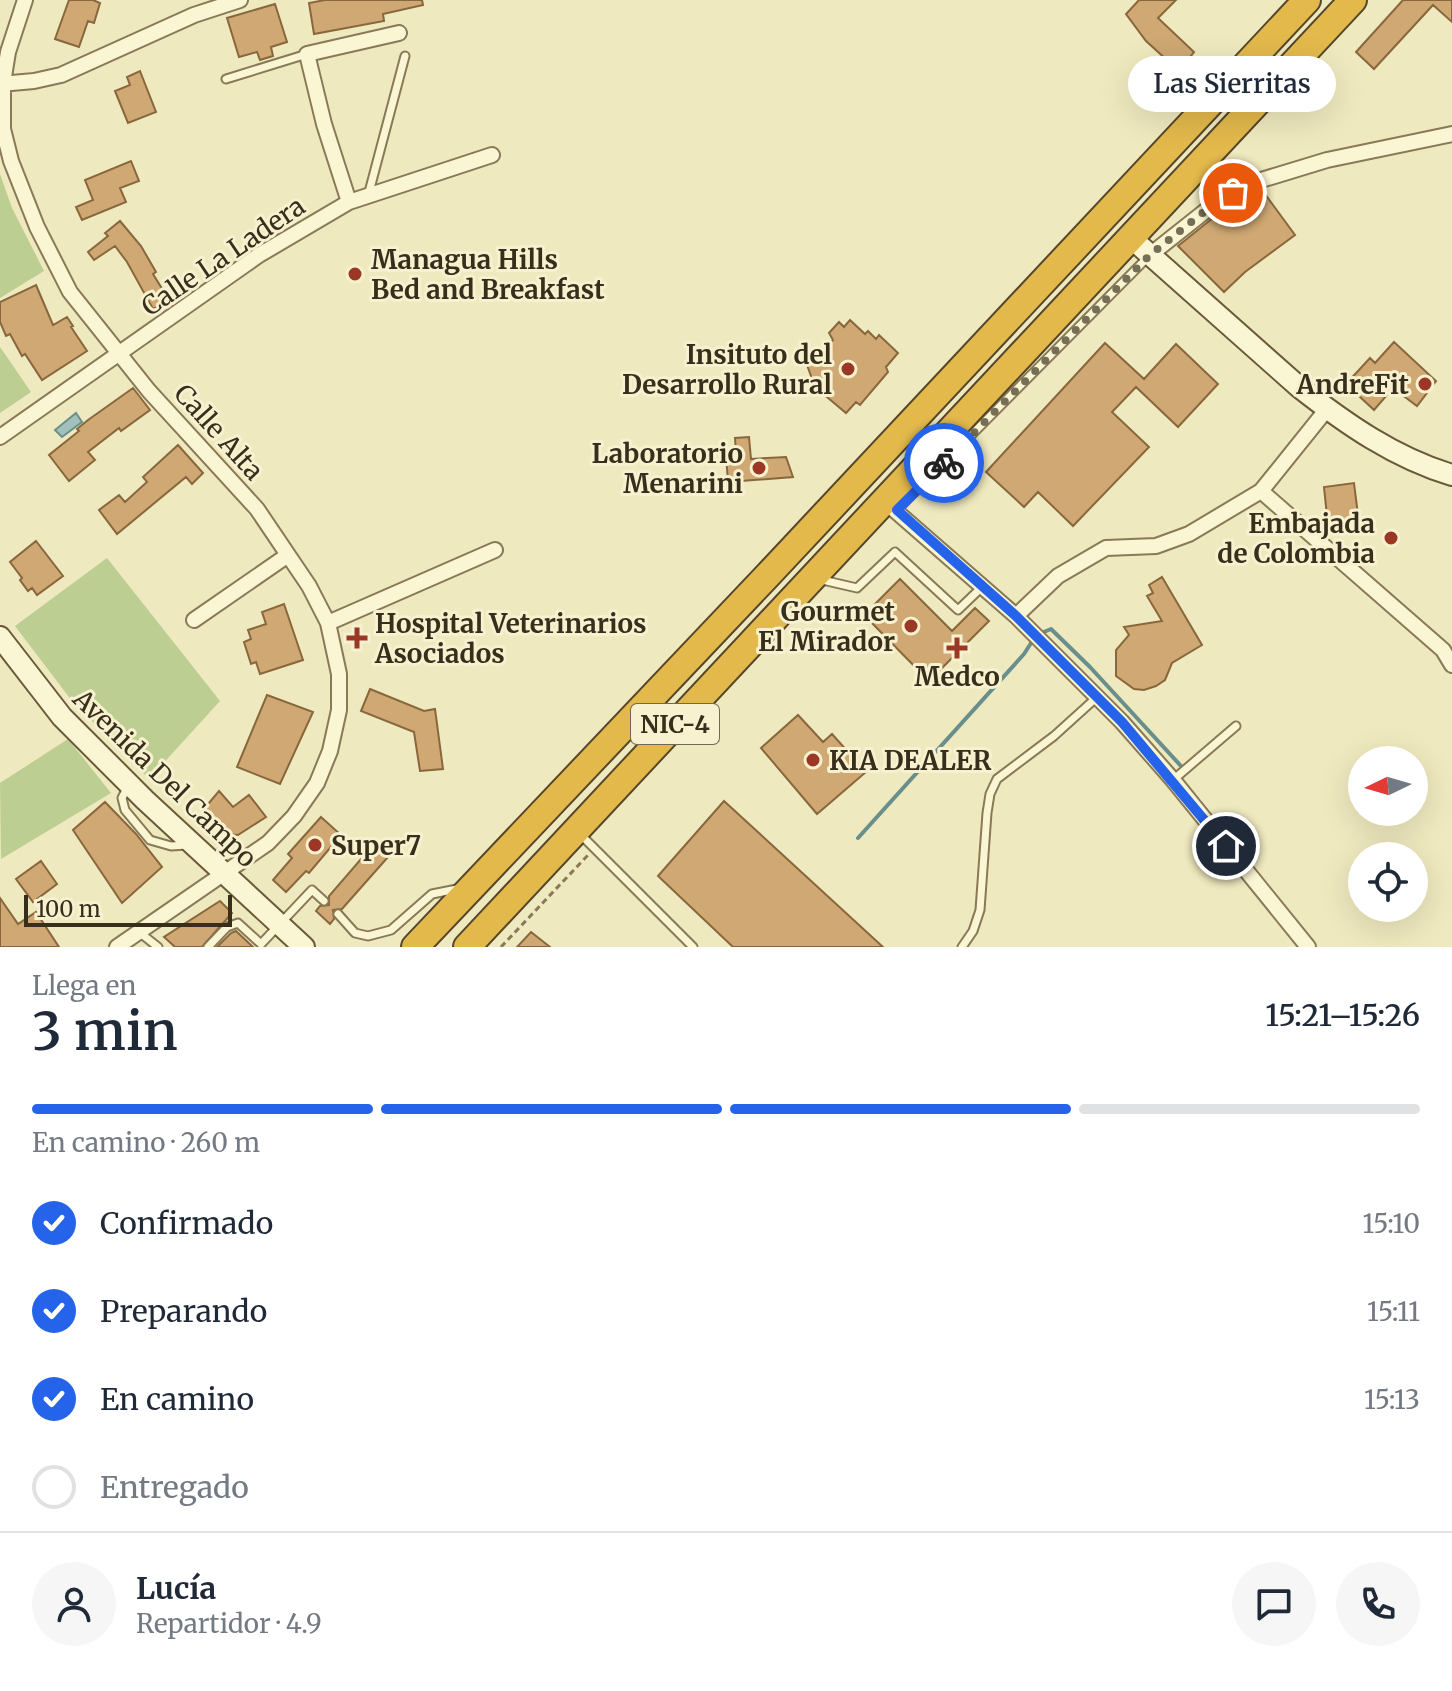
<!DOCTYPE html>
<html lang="es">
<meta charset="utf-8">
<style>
:root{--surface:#fff;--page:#f6f6f7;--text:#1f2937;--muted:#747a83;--line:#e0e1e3;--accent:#2563eb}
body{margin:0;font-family:Merriweather,serif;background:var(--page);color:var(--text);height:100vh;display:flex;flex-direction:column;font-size:30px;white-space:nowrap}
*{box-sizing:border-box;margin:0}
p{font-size:26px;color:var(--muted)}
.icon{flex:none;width:44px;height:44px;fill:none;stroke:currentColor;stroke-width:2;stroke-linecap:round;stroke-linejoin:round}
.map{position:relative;height:947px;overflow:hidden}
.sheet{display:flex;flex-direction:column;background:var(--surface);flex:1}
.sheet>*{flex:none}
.needle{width:52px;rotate:265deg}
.controls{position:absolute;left:1348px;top:746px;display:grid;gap:16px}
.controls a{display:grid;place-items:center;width:80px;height:80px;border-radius:50%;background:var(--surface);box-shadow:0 8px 32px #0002;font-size:40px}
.scale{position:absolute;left:24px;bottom:20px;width:208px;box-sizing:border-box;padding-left:8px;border:4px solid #372e1c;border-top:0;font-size:22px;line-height:28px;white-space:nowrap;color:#372e1c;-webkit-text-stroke:6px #f7f1cf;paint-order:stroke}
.pin{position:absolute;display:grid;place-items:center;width:68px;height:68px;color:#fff;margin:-34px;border:4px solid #fff;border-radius:50%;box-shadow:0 2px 8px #0007}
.courier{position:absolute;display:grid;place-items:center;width:80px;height:80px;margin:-40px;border:6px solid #2563eb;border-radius:50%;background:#fff;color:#222;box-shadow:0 2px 10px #0007}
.bubble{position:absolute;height:56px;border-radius:28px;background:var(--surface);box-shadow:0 8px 32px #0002;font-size:26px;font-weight:600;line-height:56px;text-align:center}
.summary em{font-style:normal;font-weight:600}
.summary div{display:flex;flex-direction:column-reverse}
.summary{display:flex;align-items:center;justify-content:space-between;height:136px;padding:0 32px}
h1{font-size:52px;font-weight:600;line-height:60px}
.bar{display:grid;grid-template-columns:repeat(4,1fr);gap:12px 8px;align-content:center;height:96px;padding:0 32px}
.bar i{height:10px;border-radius:6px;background:var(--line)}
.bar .active{background:var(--accent)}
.bar p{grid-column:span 4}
.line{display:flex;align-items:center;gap:20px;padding:0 32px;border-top:2px solid var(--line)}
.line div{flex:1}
.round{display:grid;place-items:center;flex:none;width:84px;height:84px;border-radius:42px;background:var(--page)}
ol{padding:0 32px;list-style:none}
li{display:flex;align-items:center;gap:24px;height:88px}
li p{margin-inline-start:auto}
li .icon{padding:8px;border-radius:50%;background:var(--accent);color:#fff;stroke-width:4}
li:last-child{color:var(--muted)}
li i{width:44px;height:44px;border:4px solid var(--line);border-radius:50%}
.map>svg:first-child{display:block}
.green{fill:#bdce93}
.water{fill:#a2c1bd;stroke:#698f8c;stroke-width:2}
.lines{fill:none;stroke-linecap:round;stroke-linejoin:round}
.stream{stroke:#698f8c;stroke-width:4}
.building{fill:#cfa873;stroke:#89673c;stroke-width:2}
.lane-casing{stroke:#897957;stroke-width:11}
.street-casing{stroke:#897957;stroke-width:18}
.secondary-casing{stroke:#6a5a3a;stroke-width:24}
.highway-casing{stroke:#56462b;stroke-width:30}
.path{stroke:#897957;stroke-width:3;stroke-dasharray:6 4;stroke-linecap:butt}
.lane{stroke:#faf5d2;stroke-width:7}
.street{stroke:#faf5d2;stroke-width:14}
.secondary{stroke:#faf5d2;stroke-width:20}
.highway{stroke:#e3b94b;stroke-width:26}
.done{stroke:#776f55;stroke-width:8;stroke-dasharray:0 14.4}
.route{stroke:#2563eb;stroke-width:10}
.poi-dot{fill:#9a3725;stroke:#f7f1cf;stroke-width:3}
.labels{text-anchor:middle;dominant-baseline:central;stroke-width:6;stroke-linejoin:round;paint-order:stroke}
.shield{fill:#f7f1cf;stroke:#716852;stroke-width:2}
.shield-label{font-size:24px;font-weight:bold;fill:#372e1c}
.street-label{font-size:26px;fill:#372e1c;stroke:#f7f1cf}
.poi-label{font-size:26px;font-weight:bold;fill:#372e1c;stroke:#f7f1cf;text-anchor:end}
</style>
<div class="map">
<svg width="1452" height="947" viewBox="0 0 1452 947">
<rect width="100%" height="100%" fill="#efe9bf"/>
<path class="green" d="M 0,174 L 12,208 L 44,271 L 0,298 Z
M 0,347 L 31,392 L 0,413 Z
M 107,558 L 220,701 L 149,779 L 72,701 L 15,626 Z
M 68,739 L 111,793 L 1,859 L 0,783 Z"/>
<path class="water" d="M 76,413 L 82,422 L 62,437 L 55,430 Z"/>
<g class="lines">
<path class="stream" d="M 1039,634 L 1051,629 L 1090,667 L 1181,766
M 858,838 L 1024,654 L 1033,640"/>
</g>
<path class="building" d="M 69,0 L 93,0 L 100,3 L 94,23 L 88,21 L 79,47 L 55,39 Z
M 325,0 L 422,0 L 423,5 L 383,14 L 384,21 L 314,34 L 309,3 Z
M 1139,0 L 1176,0 L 1158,18 L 1194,52 L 1179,71 L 1146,41 L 1126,14 Z
M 1403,0 L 1452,0 L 1452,22 L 1433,5 L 1374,69 L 1356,52 Z
M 275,4 L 287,42 L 271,47 L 273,56 L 260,60 L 257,52 L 239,57 L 227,18 Z
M 140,71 L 156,112 L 128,123 L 115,91 L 130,85 L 127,77 Z
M 131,161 L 139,181 L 120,188 L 126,202 L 82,220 L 76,207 L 93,200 L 85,180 Z
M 1262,190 L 1295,235 L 1245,272 L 1224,292 L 1178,246 L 1224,209 Z
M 120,221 L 141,246 L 156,272 L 153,274 L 169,300 L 153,309 L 127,262 L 115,246 L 94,260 L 88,252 L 108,236 L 105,233 Z
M 36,285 L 53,325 L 67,317 L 73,326 L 71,327 L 87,351 L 42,380 L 25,354 L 22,356 L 10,334 L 6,336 L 0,322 L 0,302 Z
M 850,320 L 865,334 L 868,331 L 876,339 L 879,335 L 898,353 L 886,367 L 888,372 L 860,405 L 856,402 L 846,413 L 815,387 L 807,365 L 833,340 L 829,333 L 839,322 L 844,327 Z
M 1394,342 L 1436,381 L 1417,406 L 1393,388 L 1374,410 L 1346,384 L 1370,358 L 1375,363 Z
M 1105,343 L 1144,379 L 1176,344 L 1218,384 L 1178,427 L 1136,387 L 1112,412 L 1149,447 L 1073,526 L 1038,492 L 1024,507 L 986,472 Z
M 133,388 L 150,410 L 121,431 L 119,428 L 88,452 L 95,460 L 69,481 L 49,455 L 79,431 L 77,429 L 88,420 Z
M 749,437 L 751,459 L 786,457 L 793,477 L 728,482 L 726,455 L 736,454 L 735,438 Z
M 178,445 L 203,473 L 192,484 L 186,477 L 117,534 L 99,510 L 119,495 L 125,502 L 147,482 L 143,477 Z
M 1354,483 L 1359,523 L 1328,526 L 1324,487 Z
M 36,541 L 63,576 L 37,595 L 32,588 L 28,591 L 20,580 L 22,578 L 10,562 Z
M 1162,577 L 1202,645 L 1172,663 L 1165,680 L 1156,686 L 1144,690 L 1134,689 L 1116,676 L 1116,650 L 1129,635 L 1124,627 L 1162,621 L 1147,596 L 1153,593 L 1149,585 Z
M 900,579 L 952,631 L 975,608 L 989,621 L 929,681 L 864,615 Z
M 284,604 L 303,660 L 260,674 L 256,662 L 251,664 L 244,642 L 251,639 L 248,630 L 266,624 L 262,612 Z
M 370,689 L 424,711 L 435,709 L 443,769 L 420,771 L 414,732 L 361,711 Z
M 267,695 L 313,712 L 280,784 L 237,767 Z
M 798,715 L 823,742 L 832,734 L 866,772 L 817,814 L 761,748 Z
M 219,791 L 233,807 L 249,795 L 266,817 L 238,835 L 227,834 L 203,810 Z
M 724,801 L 883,947 L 733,947 L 658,876 Z
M 105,802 L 136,834 L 162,867 L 122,903 L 73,830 Z
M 321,817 L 341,835 L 309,873 L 306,871 L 286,892 L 273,880 L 292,858 L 288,854 Z
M 374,844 L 388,857 L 342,909 L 333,910 L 334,919 L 330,924 L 316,911 L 320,906 L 329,905 L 329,896 Z
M 41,861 L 57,884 L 33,902 L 16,879 Z
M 0,898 L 18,924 L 36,912 L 59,947 L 0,947 Z
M 220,901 L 232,913 L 202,947 L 175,947 L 164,937 Z
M 236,931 L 253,947 L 217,947 L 231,933 Z
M 531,932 L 550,947 L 517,947 Z"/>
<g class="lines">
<defs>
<path id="lane" d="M 226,79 L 307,54
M 368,196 L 405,56
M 897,510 L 1149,256
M 818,579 L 857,588 L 895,552 L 958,610 L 982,587
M 1173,780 L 1236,726
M 128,786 L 122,798 L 125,810 L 150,840 L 171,846 L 187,845
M 580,834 L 693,947
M 338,914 L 355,933 L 368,936 L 391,930 L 432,894 L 457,889
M 139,932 L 158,947
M 208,947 L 227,927 L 238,923 L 261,944 L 312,890 L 324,901
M 962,947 L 973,931 L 980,910 L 987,813 L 990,794 L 997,779 L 1054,736 L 1096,698"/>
<path id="street" d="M 25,0 L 8,52 L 3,83 L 3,129 L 11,161 L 37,227 L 70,292 L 149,391 L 257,509 L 309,586 L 328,623 L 339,674 L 339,710 L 330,751 L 317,783 L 294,816 L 268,843 L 117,947
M 0,84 L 34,81 L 61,75 L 194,15 L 240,0
M 349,202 L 324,124 L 307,54 L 399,33
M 1150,255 L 1218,201 L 1248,184 L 1327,160 L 1452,134
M 0,437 L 259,255 L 349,202 L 492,155
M 1261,491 L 1443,650 L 1452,665
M 883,500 L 1016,616 L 1122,722 L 1173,780 L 1308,947
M 1016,616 L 1058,576 L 1106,548 L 1156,546 L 1189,534 L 1261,491 L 1327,409
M 194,620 L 288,555
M 328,623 L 495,550"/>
<path id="secondary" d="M 1130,237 L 1299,387 C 1346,424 1395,458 1452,475
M 0,637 L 62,717 L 145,800 L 304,947"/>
<path id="highway" d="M 415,947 L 768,575 L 1307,0
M 467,947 L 1353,0"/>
</defs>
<use href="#lane" class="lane-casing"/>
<use href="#street" class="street-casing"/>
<use href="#secondary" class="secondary-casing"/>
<use href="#highway" class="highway-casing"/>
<path class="path" d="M 501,947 L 589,854"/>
<use href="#lane" class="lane"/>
<use href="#street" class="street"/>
<use href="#secondary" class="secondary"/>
<use href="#highway" class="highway"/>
</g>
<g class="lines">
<path class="done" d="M 944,463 L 1150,255 L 1201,214 L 1233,193"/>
<path class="route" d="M 944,463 L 897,510 L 1016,616 L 1122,722 L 1226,846"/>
</g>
<g class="poi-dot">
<circle cx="355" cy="274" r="8"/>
<circle cx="848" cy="369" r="8"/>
<circle cx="1425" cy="384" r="8"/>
<circle cx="759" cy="468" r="8"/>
<circle cx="1391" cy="538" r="8"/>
<circle cx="911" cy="626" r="8"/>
<path d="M353 626h8v8h8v8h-8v8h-8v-8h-8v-8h8z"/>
<path d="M953 636h8v8h8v8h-8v8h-8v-8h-8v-8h8z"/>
<circle cx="813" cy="760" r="8"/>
<circle cx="315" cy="845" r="8"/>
</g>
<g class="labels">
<rect class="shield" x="631" y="704" width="88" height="40" rx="6"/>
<g class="shield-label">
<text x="675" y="724">NIC-4</text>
</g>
<g class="street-label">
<text transform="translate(223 256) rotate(-34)">Calle La Ladera</text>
<text transform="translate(219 432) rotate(48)">Calle Alta</text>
<text transform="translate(165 778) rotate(44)">Avenida Del Campo</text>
</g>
<g class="poi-label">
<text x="371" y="259" text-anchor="start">Managua Hills<tspan x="371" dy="30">Bed and Breakfast</tspan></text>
<text x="832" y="354">Insituto del<tspan x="832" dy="30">Desarrollo Rural</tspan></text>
<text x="1409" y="384">AndreFit</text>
<text x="743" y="453">Laboratorio<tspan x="743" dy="30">Menarini</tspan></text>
<text x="1375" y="523">Embajada<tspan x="1375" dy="30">de Colombia</tspan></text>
<text x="895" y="611">Gourmet<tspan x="895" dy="30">El Mirador</tspan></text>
<text x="375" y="623" text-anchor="start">Hospital Veterinarios<tspan x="375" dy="30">Asociados</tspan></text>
<text x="957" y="676" text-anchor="middle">Medco</text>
<text x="829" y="760" text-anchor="start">KIA DEALER</text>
<text x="331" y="845" text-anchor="start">Super7</text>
</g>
</g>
</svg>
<div class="controls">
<a><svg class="needle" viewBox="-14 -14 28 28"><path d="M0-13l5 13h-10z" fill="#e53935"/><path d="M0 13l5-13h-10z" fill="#747a83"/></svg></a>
<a><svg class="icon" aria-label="locate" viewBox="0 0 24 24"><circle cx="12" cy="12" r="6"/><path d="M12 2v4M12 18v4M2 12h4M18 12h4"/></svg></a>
</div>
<div class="scale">100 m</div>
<div class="pin" style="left:1233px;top:193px;background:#ea580c"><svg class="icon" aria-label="bag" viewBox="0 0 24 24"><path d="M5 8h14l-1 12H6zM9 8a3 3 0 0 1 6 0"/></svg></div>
<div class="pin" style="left:1226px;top:846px;background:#1f2937"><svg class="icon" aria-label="home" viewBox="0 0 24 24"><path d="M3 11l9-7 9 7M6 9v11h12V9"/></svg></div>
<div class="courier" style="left:944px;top:463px"><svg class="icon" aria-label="bike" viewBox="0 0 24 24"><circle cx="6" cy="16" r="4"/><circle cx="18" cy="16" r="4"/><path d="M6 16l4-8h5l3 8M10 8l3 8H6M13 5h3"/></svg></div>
<div class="bubble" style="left:1128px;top:56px;width:208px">Las Sierritas</div>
</div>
<section class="sheet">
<div class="summary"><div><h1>3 min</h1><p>Llega en</p></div><em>15:21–15:26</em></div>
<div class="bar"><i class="active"></i><i class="active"></i><i class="active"></i><i></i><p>En camino · 260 m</p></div>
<ol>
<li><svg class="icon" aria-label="check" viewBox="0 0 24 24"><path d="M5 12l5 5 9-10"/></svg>Confirmado<p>15:10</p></li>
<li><svg class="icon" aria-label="check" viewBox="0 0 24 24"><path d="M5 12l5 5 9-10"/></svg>Preparando<p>15:11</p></li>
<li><svg class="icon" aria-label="check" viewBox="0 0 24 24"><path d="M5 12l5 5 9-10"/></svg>En camino<p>15:13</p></li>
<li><i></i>Entregado</li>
</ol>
<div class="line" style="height:144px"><a class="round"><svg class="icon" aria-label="person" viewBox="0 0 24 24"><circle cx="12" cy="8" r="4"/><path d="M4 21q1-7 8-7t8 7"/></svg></a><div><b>Lucía</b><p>Repartidor · 4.9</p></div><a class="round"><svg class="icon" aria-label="chat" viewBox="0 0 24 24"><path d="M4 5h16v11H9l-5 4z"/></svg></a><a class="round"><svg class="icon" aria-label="phone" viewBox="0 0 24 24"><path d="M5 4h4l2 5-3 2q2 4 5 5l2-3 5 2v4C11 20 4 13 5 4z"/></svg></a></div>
</section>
